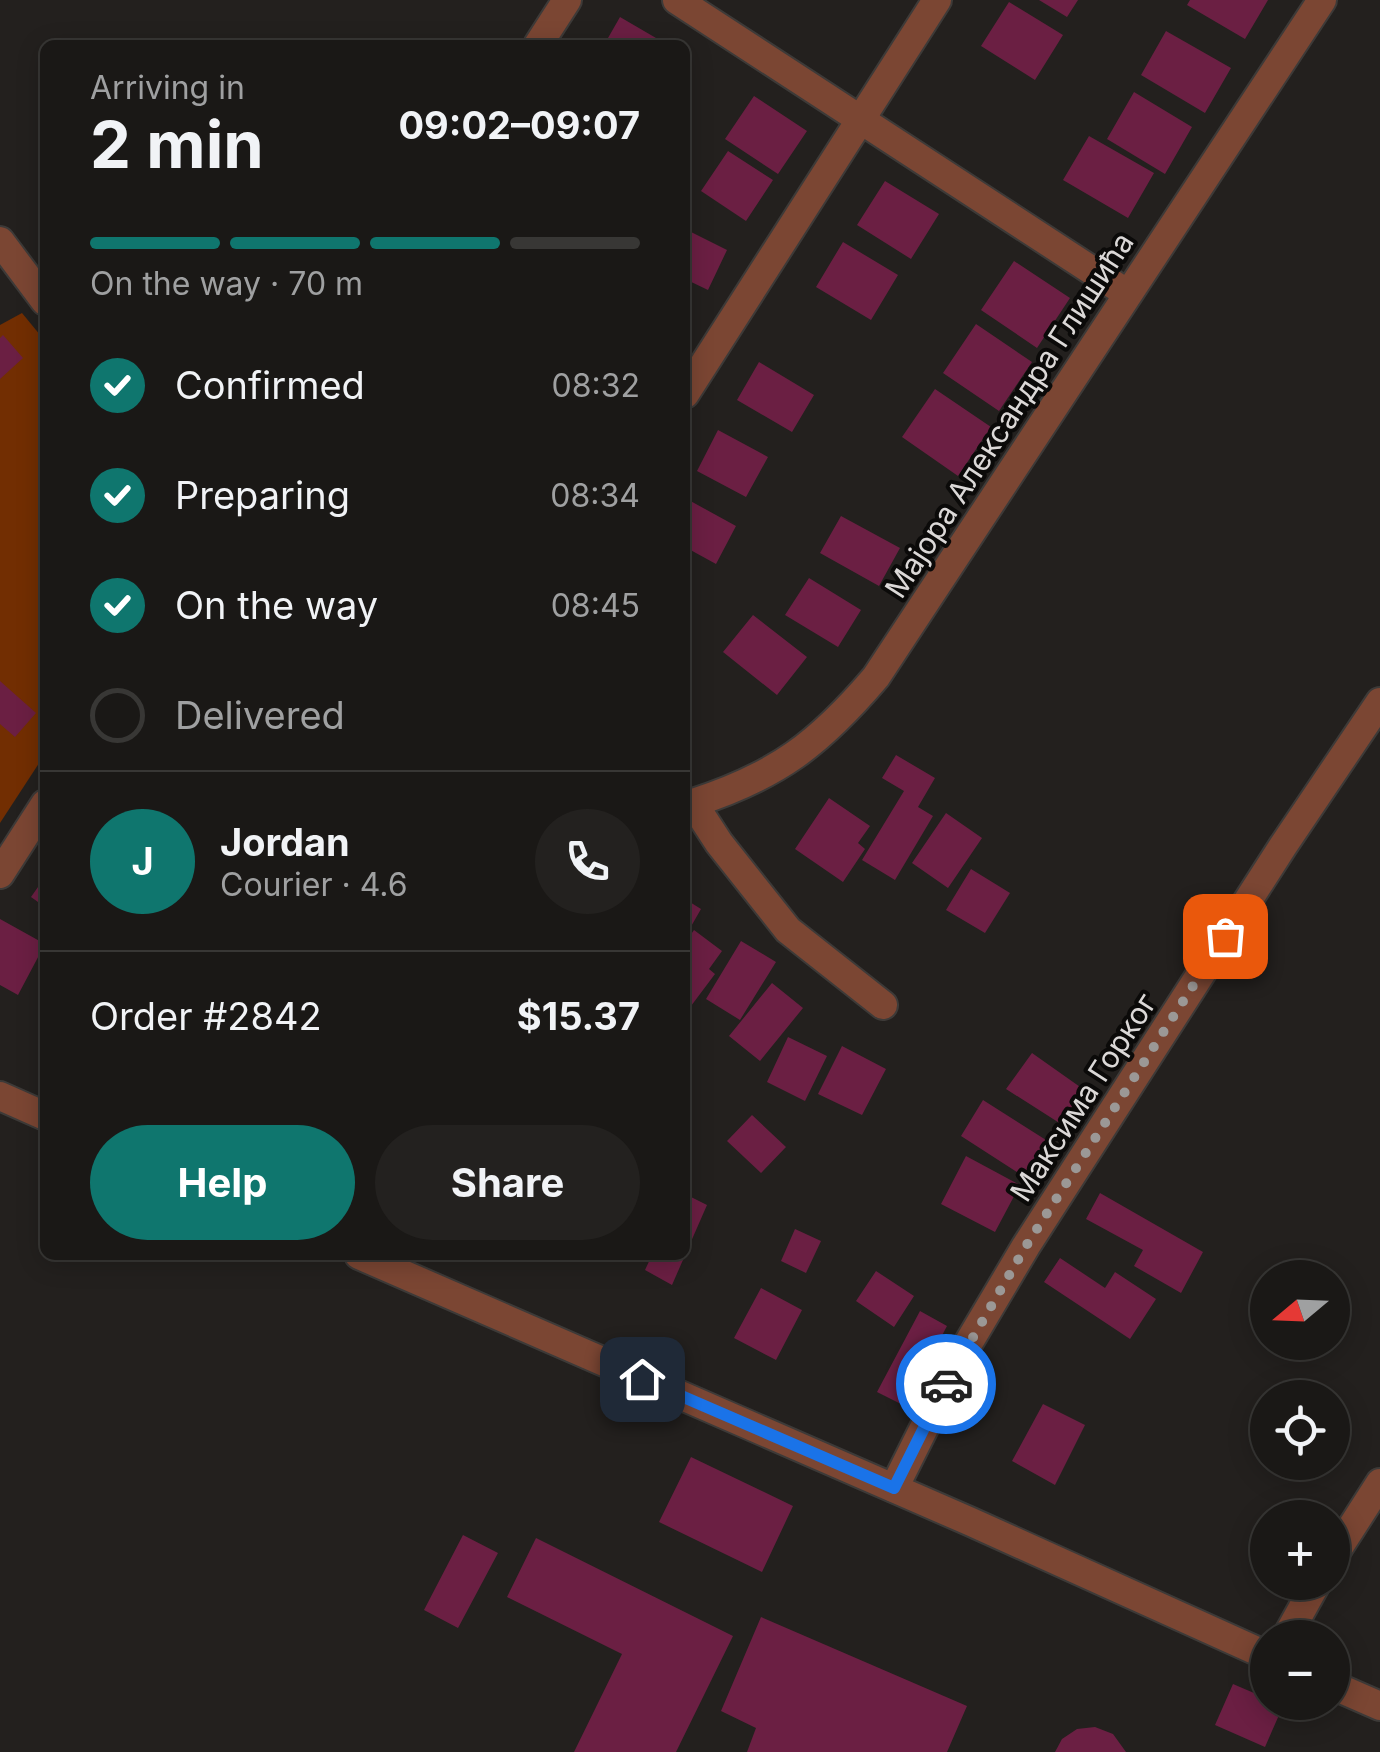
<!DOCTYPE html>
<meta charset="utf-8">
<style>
:root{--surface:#1a1816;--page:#23211f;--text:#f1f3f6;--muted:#9fa0a1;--line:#383735;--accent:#0f766e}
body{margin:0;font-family:Inter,sans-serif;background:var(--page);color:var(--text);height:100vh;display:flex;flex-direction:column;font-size:38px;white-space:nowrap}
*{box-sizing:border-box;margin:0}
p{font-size:32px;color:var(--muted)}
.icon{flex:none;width:55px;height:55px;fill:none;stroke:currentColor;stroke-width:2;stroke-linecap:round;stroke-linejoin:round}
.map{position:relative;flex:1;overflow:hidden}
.sheet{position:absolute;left:40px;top:40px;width:650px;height:1220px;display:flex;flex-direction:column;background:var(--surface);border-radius:15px;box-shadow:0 5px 25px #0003,0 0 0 2px var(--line)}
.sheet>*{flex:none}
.needle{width:65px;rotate:251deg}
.fabs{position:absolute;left:1250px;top:1260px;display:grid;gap:20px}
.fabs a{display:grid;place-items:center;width:100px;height:100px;border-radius:50%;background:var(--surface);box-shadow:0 5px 25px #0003,0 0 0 2px var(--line);font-size:50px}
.pin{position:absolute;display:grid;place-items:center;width:85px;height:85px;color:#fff;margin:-42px;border-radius:20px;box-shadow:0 5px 15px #0006}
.courier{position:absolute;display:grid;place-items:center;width:100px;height:100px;margin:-50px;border:8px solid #1a73e8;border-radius:50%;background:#fff;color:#222;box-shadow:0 2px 12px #0007}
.overview em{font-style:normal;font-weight:700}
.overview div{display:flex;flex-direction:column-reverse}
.overview{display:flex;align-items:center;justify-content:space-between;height:170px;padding:0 50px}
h1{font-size:65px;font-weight:700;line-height:75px}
.bar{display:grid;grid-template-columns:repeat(4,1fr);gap:15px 10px;align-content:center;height:120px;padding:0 50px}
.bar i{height:12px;border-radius:8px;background:var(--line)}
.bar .current{background:var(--accent)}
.bar p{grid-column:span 4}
.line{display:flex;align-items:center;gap:25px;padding:0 50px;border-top:2px solid var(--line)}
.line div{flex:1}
.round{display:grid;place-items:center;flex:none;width:105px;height:105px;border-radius:52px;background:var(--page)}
ol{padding:0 50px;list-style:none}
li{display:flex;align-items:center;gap:30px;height:110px}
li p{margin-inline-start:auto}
li .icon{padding:10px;border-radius:50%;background:var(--accent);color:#fff;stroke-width:4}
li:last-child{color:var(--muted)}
li i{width:55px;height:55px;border:5px solid var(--line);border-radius:50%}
.cta{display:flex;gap:20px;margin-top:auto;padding:20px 50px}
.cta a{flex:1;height:115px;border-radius:60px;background:var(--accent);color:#fff;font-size:40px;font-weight:700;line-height:115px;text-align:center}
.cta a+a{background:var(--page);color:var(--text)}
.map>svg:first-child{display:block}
.green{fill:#722e02}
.building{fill:#6b1f43}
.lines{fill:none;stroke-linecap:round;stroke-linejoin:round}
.minor-casing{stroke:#3d3a38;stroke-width:32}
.tertiary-casing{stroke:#3d3a38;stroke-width:32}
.minor{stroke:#7b4633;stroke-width:28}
.tertiary{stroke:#7b4633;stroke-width:28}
.done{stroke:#9b9896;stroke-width:10;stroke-dasharray:0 18}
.route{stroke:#1a73e8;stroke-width:12}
.labels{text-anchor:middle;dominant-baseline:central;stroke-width:8;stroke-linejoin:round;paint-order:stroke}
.street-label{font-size:30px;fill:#dbd8d7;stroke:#0b0a09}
</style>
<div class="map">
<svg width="1380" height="1752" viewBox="0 0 1380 1752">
<rect width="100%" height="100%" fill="#23201e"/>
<path class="green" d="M 22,313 L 45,341 L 45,754 L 0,823 L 0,325 Z"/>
<path class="building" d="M 1039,0 L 1078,0 L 1067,17 Z
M 1190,0 L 1268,0 L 1245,39 L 1187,5 Z
M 1009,2 L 1063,35 L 1035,80 L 981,46 Z
M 620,17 L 668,45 L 604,45 Z
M 1166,31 L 1231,68 L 1205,113 L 1141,75 Z
M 1134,92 L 1192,127 L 1165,174 L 1107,139 Z
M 754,96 L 807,131 L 778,174 L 725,139 Z
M 1089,136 L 1154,173 L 1128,218 L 1063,180 Z
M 728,151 L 773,180 L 746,221 L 701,191 Z
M 885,181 L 939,214 L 911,259 L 857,225 Z
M 685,229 L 727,250 L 708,290 L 685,279 Z
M 843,242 L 898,275 L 871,320 L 816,287 Z
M 1014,261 L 1070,298 L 1037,348 L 981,310 Z
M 976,324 L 1032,362 L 999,411 L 943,373 Z
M 3,335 L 23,358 L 0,379 L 0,338 Z
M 759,362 L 814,395 L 792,432 L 737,400 Z
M 935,389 L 991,427 L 958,476 L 902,437 Z
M 718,430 L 768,457 L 746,497 L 697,471 Z
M 685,498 L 736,526 L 716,564 L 685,547 Z
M 841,516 L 900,548 L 879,586 L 820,553 Z
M 809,578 L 861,610 L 838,647 L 785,615 Z
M 753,615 L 807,657 L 777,695 L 723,652 Z
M 0,681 L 36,713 L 15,737 L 0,724 Z
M 896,755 L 935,778 L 918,807 L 933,816 L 895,880 L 862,860 L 904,791 L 882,778 Z
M 829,798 L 870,826 L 858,843 L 865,849 L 843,882 L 795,849 Z
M 946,813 L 982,838 L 948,888 L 912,863 Z
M 971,869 L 1010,893 L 985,933 L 946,910 Z
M 45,877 L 45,907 L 31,897 Z
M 685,899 L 701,909 L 685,937 Z
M 0,919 L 45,944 L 18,995 L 0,985 Z
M 694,930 L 722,951 L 709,969 L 715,974 L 688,1010 L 685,1008 L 685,943 Z
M 741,941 L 776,962 L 740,1020 L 706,999 Z
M 772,983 L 803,1008 L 760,1061 L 729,1036 Z
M 788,1037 L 827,1056 L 805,1101 L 767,1082 Z
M 842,1046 L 886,1069 L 862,1115 L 818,1094 Z
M 1032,1053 L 1083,1089 L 1061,1124 L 1006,1089 Z
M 983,1100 L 1046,1140 L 1023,1176 L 961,1136 Z
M 752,1115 L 786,1147 L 761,1173 L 727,1141 Z
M 966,1156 L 1020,1185 L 995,1232 L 941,1204 Z
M 1100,1193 L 1203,1252 L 1181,1293 L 1134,1266 L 1143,1250 L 1086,1219 Z
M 685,1194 L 707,1205 L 672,1285 L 645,1270 L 652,1255 L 685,1255 Z
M 795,1229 L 821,1241 L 806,1273 L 781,1261 Z
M 1060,1258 L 1105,1288 L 1115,1272 L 1156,1299 L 1130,1339 L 1044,1282 Z
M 876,1271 L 914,1296 L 894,1327 L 856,1301 Z
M 761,1288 L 802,1310 L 776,1360 L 734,1338 Z
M 920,1311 L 947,1326 L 905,1406 L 877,1392 Z
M 1043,1404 L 1085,1425 L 1055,1485 L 1012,1461 Z
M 691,1457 L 793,1506 L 762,1572 L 659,1522 Z
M 463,1535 L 498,1553 L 458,1628 L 424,1610 Z
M 536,1538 L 733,1636 L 676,1752 L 574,1752 L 622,1654 L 507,1597 Z
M 761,1617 L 967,1706 L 947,1752 L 747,1752 L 756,1728 L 721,1711 Z
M 1233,1684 L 1268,1699 L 1268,1702 L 1283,1706 L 1265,1747 L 1215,1725 Z
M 1095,1727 L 1113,1734 L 1126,1752 L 1055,1752 L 1062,1739 L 1077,1729 Z"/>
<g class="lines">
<defs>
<path id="minor" d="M 677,0 L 1128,294
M 538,45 L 567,0
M 0,241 L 45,301
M 685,394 L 937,0
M 693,803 C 777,776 819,744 876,677 L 1322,0
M 685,805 L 693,803 L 719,843 L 788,930 L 883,1005
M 0,874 L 45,804
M 894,1488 L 956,1364 L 1026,1246 L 1283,846 L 1380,702
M 1332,1558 L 1380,1483
M 1286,1638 L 1317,1582"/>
<path id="tertiary" d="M 0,1096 L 45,1116
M 359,1255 L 969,1521 L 1268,1656
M 1332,1685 L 1380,1706"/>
</defs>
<use href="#minor" class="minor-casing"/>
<use href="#tertiary" class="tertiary-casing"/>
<use href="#minor" class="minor"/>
<use href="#tertiary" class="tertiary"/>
</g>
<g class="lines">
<path class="done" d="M 946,1384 L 1026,1246 L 1225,936"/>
<path class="route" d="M 642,1379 L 894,1488 L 946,1384"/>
</g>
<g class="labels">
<g class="street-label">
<text transform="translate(1009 415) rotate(-57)">Мајора Александра Глишића</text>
<text transform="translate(1083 1097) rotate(-57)">Максима Горког</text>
</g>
</g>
</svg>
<div class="fabs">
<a><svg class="needle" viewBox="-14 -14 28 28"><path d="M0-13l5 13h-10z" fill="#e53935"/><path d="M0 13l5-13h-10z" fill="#9fa0a1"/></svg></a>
<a><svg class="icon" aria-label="locate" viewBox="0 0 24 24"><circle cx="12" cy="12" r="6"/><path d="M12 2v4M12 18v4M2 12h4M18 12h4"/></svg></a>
<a>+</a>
<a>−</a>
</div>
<div class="pin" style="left:1225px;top:936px;background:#ea580c"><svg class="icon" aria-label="bag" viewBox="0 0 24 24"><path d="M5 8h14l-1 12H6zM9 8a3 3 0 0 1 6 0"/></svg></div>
<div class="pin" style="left:642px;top:1379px;background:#1f2937"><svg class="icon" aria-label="home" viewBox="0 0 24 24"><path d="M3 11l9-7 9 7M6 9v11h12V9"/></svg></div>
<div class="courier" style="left:946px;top:1384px"><svg class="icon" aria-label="car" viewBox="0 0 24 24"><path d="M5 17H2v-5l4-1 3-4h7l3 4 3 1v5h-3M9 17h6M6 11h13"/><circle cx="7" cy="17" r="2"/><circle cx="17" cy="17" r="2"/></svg></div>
<section class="sheet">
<div class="overview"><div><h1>2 min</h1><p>Arriving in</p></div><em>09:02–09:07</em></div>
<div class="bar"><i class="current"></i><i class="current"></i><i class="current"></i><i></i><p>On the way · 70 m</p></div>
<ol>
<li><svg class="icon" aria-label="check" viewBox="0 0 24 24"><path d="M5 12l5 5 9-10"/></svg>Confirmed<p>08:32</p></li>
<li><svg class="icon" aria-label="check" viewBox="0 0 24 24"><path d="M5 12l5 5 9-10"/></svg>Preparing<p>08:34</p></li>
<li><svg class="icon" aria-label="check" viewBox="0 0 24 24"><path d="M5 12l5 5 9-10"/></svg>On the way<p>08:45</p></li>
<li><i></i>Delivered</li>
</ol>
<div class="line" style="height:180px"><b class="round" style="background:var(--accent);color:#fff">J</b><div><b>Jordan</b><p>Courier · 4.6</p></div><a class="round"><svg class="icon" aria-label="phone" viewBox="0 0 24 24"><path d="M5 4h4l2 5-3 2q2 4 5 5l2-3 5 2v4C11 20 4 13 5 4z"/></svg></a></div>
<div class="line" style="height:130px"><div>Order #2842</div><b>$15.37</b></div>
<div class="cta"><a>Help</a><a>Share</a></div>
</section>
</div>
